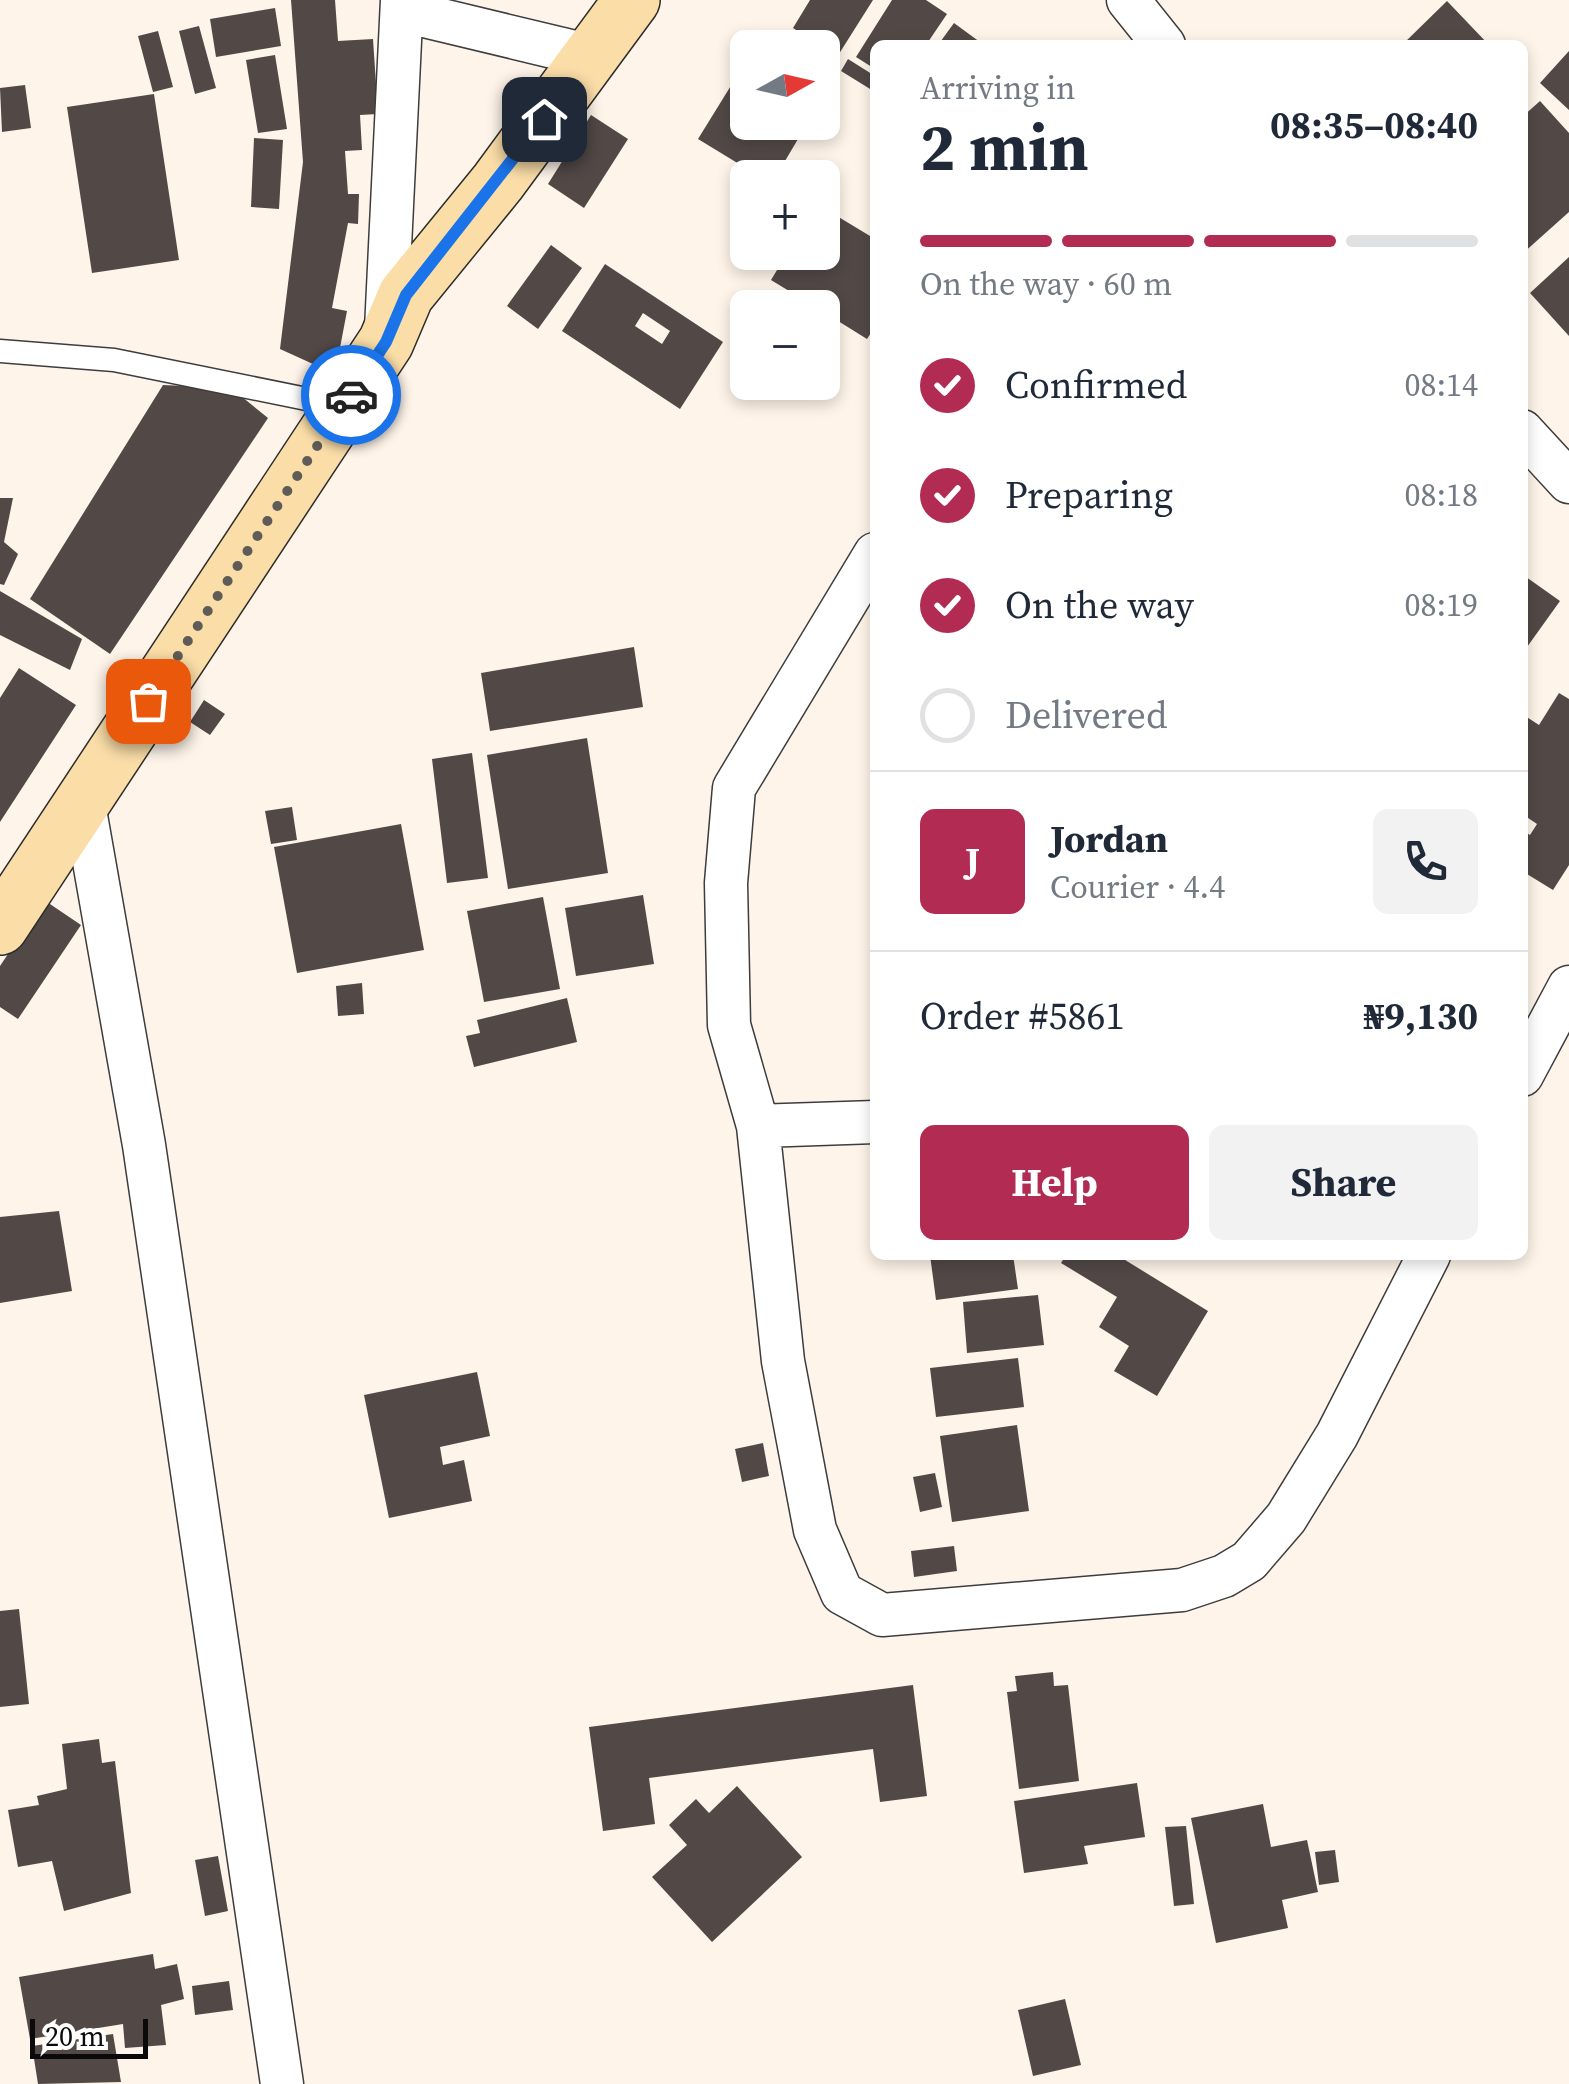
<!DOCTYPE html>
<meta charset="utf-8">
<style>
:root{--surface:#fff;--page:#f2f2f3;--text:#1f2937;--muted:#747a83;--line:#e0e1e3;--accent:#b12b53}
body{margin:0;font-family:"Source Serif 4",serif;background:var(--page);color:var(--text);height:100vh;display:flex;flex-direction:column;font-size:38px;white-space:nowrap}
*{box-sizing:border-box;margin:0}
p{font-size:32px;color:var(--muted)}
.icon{flex:none;width:55px;height:55px;fill:none;stroke:currentColor;stroke-width:2;stroke-linecap:round;stroke-linejoin:round}
.map{position:relative;flex:1;overflow:hidden}
.panel{position:absolute;left:870px;top:40px;width:658px;height:1220px;display:flex;flex-direction:column;background:var(--surface);border-radius:15px;box-shadow:0 5px 15px #0003}
.panel>*{flex:none}
.needle{width:65px;rotate:82deg}
.buttons{position:absolute;left:730px;top:30px;display:grid;gap:20px}
.buttons a{display:grid;place-items:center;width:110px;height:110px;border-radius:15px;background:var(--surface);box-shadow:0 5px 15px #0003;font-size:50px}
.scale{position:absolute;left:30px;bottom:25px;width:118px;box-sizing:border-box;padding-left:10px;border:5px solid #0a0a0a;border-top:0;font-size:28px;line-height:35px;white-space:nowrap;color:#0a0a0a;-webkit-text-stroke:8px #fff;paint-order:stroke}
.pin{position:absolute;display:grid;place-items:center;width:85px;height:85px;color:#fff;margin:-42px;border-radius:20px;box-shadow:0 5px 15px #0006}
.courier{position:absolute;display:grid;place-items:center;width:100px;height:100px;margin:-50px;border:8px solid #1a73e8;border-radius:50%;background:#fff;color:#222;box-shadow:0 2px 12px #0007}
.headline em{font-style:normal;font-weight:700}
.headline div{display:flex;flex-direction:column-reverse}
.headline{display:flex;align-items:center;justify-content:space-between;height:170px;padding:0 50px}
h1{font-size:65px;font-weight:700;line-height:75px}
.bar{display:grid;grid-template-columns:repeat(4,1fr);gap:15px 10px;align-content:center;height:120px;padding:0 50px}
.bar i{height:12px;border-radius:8px;background:var(--line)}
.bar .active{background:var(--accent)}
.bar p{grid-column:span 4}
.line{display:flex;align-items:center;gap:25px;padding:0 50px;border-top:2px solid var(--line)}
.line div{flex:1}
.round{display:grid;place-items:center;flex:none;width:105px;height:105px;border-radius:15px;background:var(--page)}
ol{padding:0 50px;list-style:none}
li{display:flex;align-items:center;gap:30px;height:110px}
li p{margin-inline-start:auto}
li .icon{padding:10px;border-radius:50%;background:var(--accent);color:#fff;stroke-width:4}
li:last-child{color:var(--muted)}
li i{width:55px;height:55px;border:5px solid var(--line);border-radius:50%}
.primary-button{display:flex;gap:20px;margin-top:auto;padding:20px 50px}
.primary-button a{flex:1;height:115px;border-radius:15px;background:var(--accent);color:#fff;font-size:40px;font-weight:700;line-height:115px;text-align:center}
.primary-button a+a{background:var(--page);color:var(--text)}
.map>svg:first-child{display:block}
.building{fill:#524947;fill-rule:evenodd}
.lines{fill:none;stroke-linecap:round;stroke-linejoin:round}
.lane-casing{stroke:#3d3d3d;stroke-width:25}
.street-casing{stroke:#3d3d3d;stroke-width:45}
.secondary-casing{stroke:#2c2c2c;stroke-width:58}
.lane{stroke:#fff;stroke-width:22}
.street{stroke:#fff;stroke-width:42}
.secondary{stroke:#fadda7;stroke-width:55}
.done{stroke:#5f5c58;stroke-width:10;stroke-dasharray:0 18}
.route{stroke:#1a73e8;stroke-width:12}
</style>
<div class="map">
<svg width="1569" height="2084" viewBox="0 0 1569 2084">
<rect width="100%" height="100%" fill="#fef4e9"/>
<path class="building" d="M 291,0 L 335,0 L 338,41 L 373,39 L 378,114 L 360,115 L 362,150 L 345,151 L 348,194 L 359,194 L 358,224 L 348,223 L 332,308 L 347,311 L 335,374 L 280,349 L 303,162 Z
M 810,0 L 873,0 L 837,57 L 793,28 Z
M 892,0 L 926,0 L 947,14 L 926,45 L 875,45 L 875,69 L 856,57 Z
M 1447,1 L 1489,45 L 1402,45 Z
M 275,8 L 281,46 L 216,57 L 210,19 Z
M 954,23 L 984,45 L 938,45 Z
M 199,26 L 216,88 L 195,94 L 179,31 Z
M 158,31 L 173,87 L 153,92 L 138,36 Z
M 1569,51 L 1569,110 L 1540,83 Z
M 275,55 L 287,129 L 258,133 L 246,60 Z
M 848,59 L 875,76 L 875,92 L 841,71 Z
M 740,71 L 748,76 L 748,122 L 808,122 L 775,178 L 762,178 L 698,139 Z
M 25,85 L 31,128 L 2,132 L 0,88 Z
M 154,94 L 179,260 L 92,273 L 67,107 Z
M 1540,101 L 1569,133 L 1569,212 L 1522,254 L 1522,117 Z
M 591,115 L 628,139 L 584,208 L 548,184 Z
M 254,138 L 283,140 L 279,209 L 251,207 Z
M 822,207 L 875,239 L 875,327 L 867,339 L 822,311 L 822,308 L 817,308 L 771,280 L 788,252 L 822,252 Z
M 551,245 L 582,268 L 538,329 L 507,306 Z
M 1569,257 L 1569,336 L 1530,293 Z
M 605,264 L 723,342 L 680,409 L 562,331 ZM 643,313 L 670,331 L 662,344 L 635,326 Z
M 163,385 L 231,388 L 268,418 L 110,654 L 30,599 Z
M 0,498 L 13,498 L 4,542 L 18,554 L 4,585 L 0,584 Z
M 1522,574 L 1560,601 L 1522,654 Z
M 0,591 L 82,639 L 70,670 L 0,635 Z
M 634,647 L 643,707 L 490,731 L 481,673 Z
M 19,668 L 76,705 L 0,822 L 0,698 Z
M 1559,693 L 1569,699 L 1569,865 L 1553,890 L 1522,871 L 1522,830 L 1530,835 L 1537,824 L 1522,814 L 1522,714 L 1539,725 Z
M 204,700 L 225,714 L 210,735 L 190,722 Z
M 587,738 L 608,873 L 508,889 L 487,755 Z
M 472,753 L 488,878 L 447,883 L 432,759 Z
M 292,807 L 297,840 L 271,844 L 265,811 Z
M 401,824 L 424,950 L 297,973 L 274,847 Z
M 643,895 L 654,964 L 576,976 L 565,908 Z
M 543,897 L 560,989 L 484,1002 L 467,911 Z
M 44,900 L 81,925 L 18,1019 L 0,1007 L 0,966 Z
M 362,983 L 364,1014 L 338,1016 L 336,986 Z
M 567,998 L 577,1042 L 474,1067 L 466,1036 L 480,1033 L 477,1020 Z
M 59,1211 L 72,1291 L 0,1303 L 0,1217 Z
M 930,1255 L 1013,1255 L 1018,1289 L 936,1300 Z
M 1066,1255 L 1117,1255 L 1208,1311 L 1157,1396 L 1114,1371 L 1129,1346 L 1099,1327 L 1117,1297 L 1061,1263 Z
M 1038,1295 L 1044,1345 L 967,1353 L 963,1302 Z
M 1018,1358 L 1024,1407 L 936,1417 L 930,1368 Z
M 477,1372 L 490,1436 L 440,1447 L 443,1465 L 464,1460 L 472,1501 L 389,1518 L 364,1395 Z
M 1017,1425 L 1029,1511 L 952,1522 L 940,1436 Z
M 763,1443 L 769,1476 L 742,1482 L 735,1449 Z
M 935,1473 L 942,1507 L 920,1512 L 913,1477 Z
M 954,1546 L 957,1571 L 914,1577 L 911,1551 Z
M 19,1609 L 29,1704 L 0,1707 L 0,1611 Z
M 1053,1672 L 1054,1686 L 1068,1685 L 1079,1781 L 1019,1789 L 1007,1692 L 1017,1691 L 1015,1676 Z
M 913,1685 L 927,1796 L 880,1802 L 873,1749 L 649,1778 L 655,1824 L 603,1831 L 589,1727 Z
M 99,1739 L 102,1763 L 115,1761 L 131,1893 L 64,1911 L 52,1861 L 18,1867 L 8,1810 L 39,1805 L 37,1796 L 67,1789 L 62,1744 Z
M 1137,1783 L 1145,1837 L 1084,1846 L 1088,1864 L 1024,1873 L 1014,1801 Z
M 737,1786 L 802,1857 L 712,1942 L 652,1877 L 687,1845 L 669,1825 L 696,1799 L 709,1813 Z
M 1263,1804 L 1271,1847 L 1307,1840 L 1318,1892 L 1282,1900 L 1288,1928 L 1216,1943 L 1191,1818 Z
M 1186,1826 L 1194,1904 L 1174,1906 L 1165,1827 Z
M 1335,1850 L 1339,1882 L 1319,1885 L 1315,1852 Z
M 218,1856 L 228,1911 L 205,1916 L 195,1860 Z
M 153,1954 L 155,1969 L 177,1964 L 184,1999 L 161,2005 L 166,2045 L 125,2048 L 123,2024 L 30,2039 L 19,1977 Z
M 229,1981 L 233,2010 L 195,2015 L 192,1986 Z
M 1065,1999 L 1081,2065 L 1033,2076 L 1018,2010 Z
M 113,2034 L 121,2082 L 38,2084 L 32,2046 Z"/>
<g class="lines">
<defs>
<path id="lane" d="M 0,351 L 114,360 L 341,406"/>
<path id="street" d="M 1128,0 L 1164,45
M 404,11 L 591,56
M 386,329 L 402,0
M 1522,431 L 1569,482
M 875,554 L 734,788 L 726,883 L 729,1025 L 758,1126 L 783,1361 L 815,1530 L 842,1593 L 882,1615 L 1182,1590 L 1224,1576 L 1249,1561 L 1286,1518 L 1337,1435 L 1429,1255
M 83,799 L 144,1145 L 282,2084
M 1522,1075 L 1569,987
M 758,1126 L 875,1122"/>
<path id="secondary" d="M 0,927 L 386,342 L 406,295 L 498,182 L 632,0"/>
</defs>
<use href="#lane" class="lane-casing"/>
<use href="#street" class="street-casing"/>
<use href="#secondary" class="secondary-casing"/>
<use href="#lane" class="lane"/>
<use href="#street" class="street"/>
<use href="#secondary" class="secondary"/>
</g>
<g class="lines">
<path class="done" d="M 148,701 L 351,395"/>
<path class="route" d="M 351,395 L 386,342 L 406,295 L 544,119"/>
</g>
</svg>
<div class="buttons">
<a><svg class="needle" viewBox="-14 -14 28 28"><path d="M0-13l5 13h-10z" fill="#e53935"/><path d="M0 13l5-13h-10z" fill="#747a83"/></svg></a>
<a>+</a>
<a>−</a>
</div>
<div class="scale">20 m</div>
<div class="pin" style="left:148px;top:701px;background:#ea580c"><svg class="icon" aria-label="bag" viewBox="0 0 24 24"><path d="M5 8h14l-1 12H6zM9 8a3 3 0 0 1 6 0"/></svg></div>
<div class="pin" style="left:544px;top:119px;background:#1f2937"><svg class="icon" aria-label="home" viewBox="0 0 24 24"><path d="M3 11l9-7 9 7M6 9v11h12V9"/></svg></div>
<div class="courier" style="left:351px;top:395px"><svg class="icon" aria-label="car" viewBox="0 0 24 24"><path d="M5 17H2v-5l4-1 3-4h7l3 4 3 1v5h-3M9 17h6M6 11h13"/><circle cx="7" cy="17" r="2"/><circle cx="17" cy="17" r="2"/></svg></div>
<section class="panel">
<div class="headline"><div><h1>2 min</h1><p>Arriving in</p></div><em>08:35–08:40</em></div>
<div class="bar"><i class="active"></i><i class="active"></i><i class="active"></i><i></i><p>On the way · 60 m</p></div>
<ol>
<li><svg class="icon" aria-label="check" viewBox="0 0 24 24"><path d="M5 12l5 5 9-10"/></svg>Confirmed<p>08:14</p></li>
<li><svg class="icon" aria-label="check" viewBox="0 0 24 24"><path d="M5 12l5 5 9-10"/></svg>Preparing<p>08:18</p></li>
<li><svg class="icon" aria-label="check" viewBox="0 0 24 24"><path d="M5 12l5 5 9-10"/></svg>On the way<p>08:19</p></li>
<li><i></i>Delivered</li>
</ol>
<div class="line" style="height:180px"><b class="round" style="background:var(--accent);color:#fff">J</b><div><b>Jordan</b><p>Courier · 4.4</p></div><a class="round"><svg class="icon" aria-label="phone" viewBox="0 0 24 24"><path d="M5 4h4l2 5-3 2q2 4 5 5l2-3 5 2v4C11 20 4 13 5 4z"/></svg></a></div>
<div class="line" style="height:130px"><div>Order #5861</div><b>₦9,130</b></div>
<div class="primary-button"><a>Help</a><a>Share</a></div>
</section>
</div>
